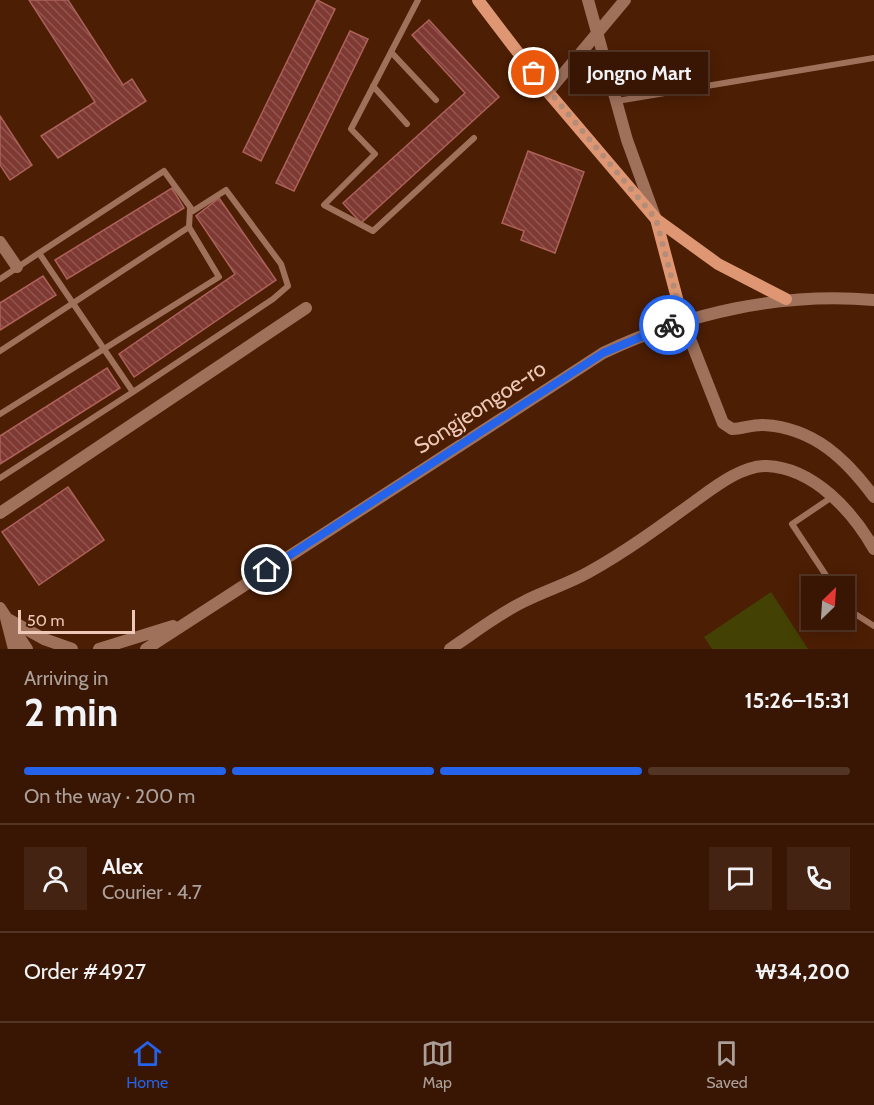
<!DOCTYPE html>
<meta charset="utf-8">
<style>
:root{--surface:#391603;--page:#442312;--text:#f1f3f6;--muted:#ab9f9a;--line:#533525;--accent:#2563eb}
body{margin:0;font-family:Cabin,sans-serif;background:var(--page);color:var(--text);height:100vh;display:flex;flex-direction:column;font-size:22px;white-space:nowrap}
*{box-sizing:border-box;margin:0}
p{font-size:20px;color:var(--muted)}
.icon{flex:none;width:33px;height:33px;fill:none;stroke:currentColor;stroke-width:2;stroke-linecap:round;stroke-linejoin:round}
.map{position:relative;height:649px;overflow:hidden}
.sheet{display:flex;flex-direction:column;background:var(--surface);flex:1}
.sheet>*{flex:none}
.needle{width:39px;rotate:25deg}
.buttons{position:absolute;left:801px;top:576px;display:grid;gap:12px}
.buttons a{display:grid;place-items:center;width:54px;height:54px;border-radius:0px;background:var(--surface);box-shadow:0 3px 15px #0003,0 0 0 2px var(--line);font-size:30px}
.scale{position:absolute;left:18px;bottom:15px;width:117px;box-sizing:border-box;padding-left:6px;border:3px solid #edc8b7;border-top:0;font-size:16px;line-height:21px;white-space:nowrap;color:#edc8b7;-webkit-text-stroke:4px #4c1e04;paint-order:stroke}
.pin{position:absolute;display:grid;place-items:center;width:51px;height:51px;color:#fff;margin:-26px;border:3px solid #fff;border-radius:50%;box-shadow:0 2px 6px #0007}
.courier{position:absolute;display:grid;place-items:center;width:60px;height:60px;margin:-30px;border:4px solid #2563eb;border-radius:50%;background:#fff;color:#222;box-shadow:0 2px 8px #0007}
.bubble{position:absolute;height:42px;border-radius:0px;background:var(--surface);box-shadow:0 3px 15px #0003,0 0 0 2px var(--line);font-size:20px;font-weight:700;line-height:42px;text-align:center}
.overview em{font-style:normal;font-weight:700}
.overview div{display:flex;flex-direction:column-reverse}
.overview{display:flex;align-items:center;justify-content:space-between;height:102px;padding:0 24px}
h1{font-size:39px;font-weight:700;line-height:45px}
.bar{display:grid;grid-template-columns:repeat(4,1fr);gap:9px 6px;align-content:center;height:72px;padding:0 24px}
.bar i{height:8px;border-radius:4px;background:var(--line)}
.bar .selected{background:var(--accent)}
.bar p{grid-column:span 4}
.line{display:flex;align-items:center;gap:15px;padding:0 24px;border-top:2px solid var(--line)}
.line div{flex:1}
.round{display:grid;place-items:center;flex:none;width:63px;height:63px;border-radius:0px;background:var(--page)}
.menu{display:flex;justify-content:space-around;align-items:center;height:84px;border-top:2px solid var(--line);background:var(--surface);font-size:16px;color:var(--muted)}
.menu a{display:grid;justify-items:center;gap:3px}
.menu .selected{color:var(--accent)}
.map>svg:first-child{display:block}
.green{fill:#444104}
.building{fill:url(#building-back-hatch);stroke:#ac625a;stroke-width:1.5}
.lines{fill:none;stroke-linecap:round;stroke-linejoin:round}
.service{stroke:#9f715b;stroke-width:6}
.minor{stroke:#9f715b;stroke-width:12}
.tertiary{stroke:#9f715b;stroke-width:12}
.secondary{stroke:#df9773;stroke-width:12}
.done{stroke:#b58c78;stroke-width:6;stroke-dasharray:0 10.8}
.route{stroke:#2563eb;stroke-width:8}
.labels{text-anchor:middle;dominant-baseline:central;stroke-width:6;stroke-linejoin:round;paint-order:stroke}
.street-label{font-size:22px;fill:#edc8b7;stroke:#4c1e04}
</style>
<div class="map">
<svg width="874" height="649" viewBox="0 0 874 649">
<defs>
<pattern id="building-back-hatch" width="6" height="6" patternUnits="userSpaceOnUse" patternTransform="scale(1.5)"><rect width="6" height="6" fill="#7e3933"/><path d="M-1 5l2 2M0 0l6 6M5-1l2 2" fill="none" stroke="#91544e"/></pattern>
</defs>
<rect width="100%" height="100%" fill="#4c1e04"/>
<path class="green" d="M 771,592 L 808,649 L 712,649 L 704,637 Z"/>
<path class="building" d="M 29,0 L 68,0 L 123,85 L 132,79 L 146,101 L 58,158 L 41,136 L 95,102 Z
M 317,0 L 335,9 L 261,161 L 243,152 Z
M 429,20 L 499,97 L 361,223 L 343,203 L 465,93 L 412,35 Z
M 350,31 L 368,39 L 294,191 L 276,183 Z
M 0,116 L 32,165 L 10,180 L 0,165 Z
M 528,151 L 584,172 L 555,253 L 521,240 L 524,231 L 502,223 Z
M 172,188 L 184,208 L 67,279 L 55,260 Z
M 219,198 L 276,280 L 134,377 L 119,354 L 235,274 L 196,216 Z
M 43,276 L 56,295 L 0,330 L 0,303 Z
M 107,368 L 120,388 L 0,464 L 0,436 Z
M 68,487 L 104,540 L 39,585 L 2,532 Z"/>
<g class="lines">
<path class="service" d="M 418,0 L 351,129 L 375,154 L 324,205 L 373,231 L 474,138
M 391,52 L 436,100
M 373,86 L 407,124
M 617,101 L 874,58
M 189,227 L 190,209
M 39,253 L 164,171 L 193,211 L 226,190 L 281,264 L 288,286 L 273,299 L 133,392
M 0,279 L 39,253 L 133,392 L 0,478
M 0,351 L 189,227 L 219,277 L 0,414
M 832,497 L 792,524 L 833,586
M 844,603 L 849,610 L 874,626"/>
<path class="minor" d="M 588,0 L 627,140 L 655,217
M 548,92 L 625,0
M 0,242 L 17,267
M 683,321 L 723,423 L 732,429 C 743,429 753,424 764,425 C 814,428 846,459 874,497
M 0,513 L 306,308
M 450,649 C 474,633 497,615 523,602 C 544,591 568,584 589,572 C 625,552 658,528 691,504 C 712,489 741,465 767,466 C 814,468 853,512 874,549"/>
<path class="tertiary" d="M 0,608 L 27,649
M 14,649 L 6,618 L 44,639 L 72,649
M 99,649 L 173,626
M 146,649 L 603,353 C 687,313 781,292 874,300"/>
<path class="secondary" d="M 478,0 L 548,92 L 656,219 L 683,321
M 656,219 L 718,264 L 786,299"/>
</g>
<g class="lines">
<path class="done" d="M 534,73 L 656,219 L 683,321 L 669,325"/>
<path class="route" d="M 267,570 L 603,353 L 669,325"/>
</g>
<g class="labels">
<g class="street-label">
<text transform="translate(480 407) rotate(-33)">Songjeongoe-ro</text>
</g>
</g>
</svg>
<div class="buttons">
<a><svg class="needle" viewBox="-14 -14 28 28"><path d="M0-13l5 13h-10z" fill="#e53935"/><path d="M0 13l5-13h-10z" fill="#ab9f9a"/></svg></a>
</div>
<div class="scale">50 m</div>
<div class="pin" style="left:534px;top:73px;background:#ea580c"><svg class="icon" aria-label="bag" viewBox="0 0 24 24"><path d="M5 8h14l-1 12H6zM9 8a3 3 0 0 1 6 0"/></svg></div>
<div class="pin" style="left:267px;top:570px;background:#1f2937"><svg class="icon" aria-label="home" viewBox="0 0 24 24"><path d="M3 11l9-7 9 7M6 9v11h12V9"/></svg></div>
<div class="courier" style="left:669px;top:325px"><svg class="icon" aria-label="bike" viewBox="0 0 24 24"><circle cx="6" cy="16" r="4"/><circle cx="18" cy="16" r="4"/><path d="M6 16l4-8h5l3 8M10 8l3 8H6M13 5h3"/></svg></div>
<div class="bubble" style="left:570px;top:52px;width:138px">Jongno Mart</div>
</div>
<section class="sheet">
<div class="overview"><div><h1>2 min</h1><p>Arriving in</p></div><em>15:26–15:31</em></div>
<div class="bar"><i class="selected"></i><i class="selected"></i><i class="selected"></i><i></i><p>On the way · 200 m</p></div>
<div class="line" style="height:108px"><a class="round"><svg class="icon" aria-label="person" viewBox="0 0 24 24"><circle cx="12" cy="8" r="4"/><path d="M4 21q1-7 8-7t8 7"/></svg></a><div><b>Alex</b><p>Courier · 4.7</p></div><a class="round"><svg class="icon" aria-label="chat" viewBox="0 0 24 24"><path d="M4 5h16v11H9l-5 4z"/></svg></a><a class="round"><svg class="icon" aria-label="phone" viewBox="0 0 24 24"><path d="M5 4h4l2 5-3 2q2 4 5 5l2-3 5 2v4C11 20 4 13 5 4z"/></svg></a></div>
<div class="line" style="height:78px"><div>Order #4927</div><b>₩34,200</b></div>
</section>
<nav class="menu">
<a class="selected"><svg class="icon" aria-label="home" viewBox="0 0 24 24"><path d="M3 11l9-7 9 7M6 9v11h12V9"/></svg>Home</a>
<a><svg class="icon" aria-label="map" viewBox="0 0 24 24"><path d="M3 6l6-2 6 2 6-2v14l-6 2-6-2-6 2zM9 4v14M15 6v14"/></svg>Map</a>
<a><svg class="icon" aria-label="saved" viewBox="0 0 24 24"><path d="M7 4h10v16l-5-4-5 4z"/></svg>Saved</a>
</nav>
